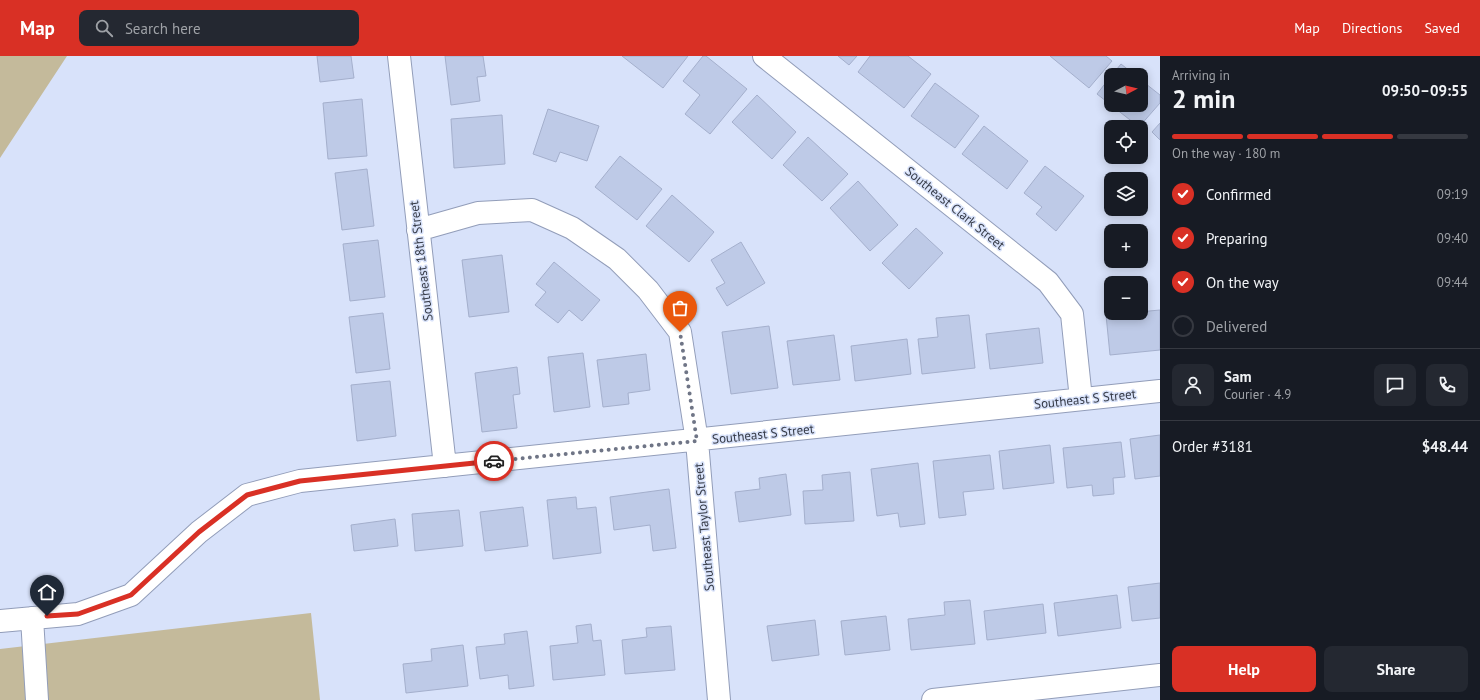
<!DOCTYPE html>
<meta charset="utf-8">
<style>
:root{--surface:#171b24;--page:#242831;--text:#f1f3f6;--muted:#9ea1a6;--line:#363941;--accent:#d93025}
body{margin:0;font-family:"PT Sans",sans-serif;background:var(--page);color:var(--text);height:100vh;display:flex;flex-direction:column;font-size:15px;white-space:nowrap}
*{box-sizing:border-box;margin:0}
p{font-size:13px;color:var(--muted)}
.icon{flex:none;width:22px;height:22px;fill:none;stroke:currentColor;stroke-width:2;stroke-linecap:round;stroke-linejoin:round}
.map{position:relative;flex:1;overflow:hidden}
.sheet{display:flex;flex-direction:column;background:var(--surface);width:320px}
.sheet>*{flex:none}
.needle{width:26px;rotate:83deg}
.controls{position:absolute;left:1104px;top:12px;display:grid;gap:8px}
.controls a{display:grid;place-items:center;width:44px;height:44px;border-radius:8px;background:var(--surface);box-shadow:0 2px 10px #0003;font-size:20px}
.pin{position:absolute;display:grid;place-items:center;width:34px;height:34px;color:#fff;margin:-41px -17px;border-radius:50% 50% 50% 0;rotate:-45deg;box-shadow:0 0 4px #0007}
.pin .icon{rotate:45deg}
.courier{position:absolute;display:grid;place-items:center;width:40px;height:40px;margin:-20px;border:3px solid #d93025;border-radius:50%;background:#fff;color:#222;box-shadow:0 1px 5px #0007}
.headline em{font-style:normal;font-weight:700}
.headline div{display:flex;flex-direction:column-reverse}
.headline{display:flex;align-items:center;justify-content:space-between;height:68px;padding:0 12px}
h1{font-size:26px;font-weight:700;line-height:30px}
.bar{display:grid;grid-template-columns:repeat(4,1fr);gap:6px 4px;align-content:center;height:48px;padding:0 12px}
.bar i{height:5px;border-radius:3px;background:var(--line)}
.bar .current{background:var(--accent)}
.bar p{grid-column:span 4}
.line{display:flex;align-items:center;gap:10px;padding:0 12px;border-top:1px solid var(--line)}
.line div{flex:1}
.round{display:grid;place-items:center;flex:none;width:42px;height:42px;border-radius:8px;background:var(--page)}
ol{padding:0 12px;list-style:none}
li{display:flex;align-items:center;gap:12px;height:44px}
li p{margin-inline-start:auto}
li .icon{padding:4px;border-radius:50%;background:var(--accent);color:#fff;stroke-width:4}
li:last-child{color:var(--muted)}
li i{width:22px;height:22px;border:2px solid var(--line);border-radius:50%}
.button{display:flex;gap:8px;margin-top:auto;padding:8px 12px}
.button a{flex:1;height:46px;border-radius:8px;background:var(--accent);color:#fff;font-size:16px;font-weight:700;line-height:46px;text-align:center}
.button a+a{background:var(--page);color:var(--text)}
header{display:flex;align-items:center;gap:24px;box-sizing:border-box;height:56px;padding:0 20px;background:var(--accent);color:#fff}
header strong{font-size:19px}
nav{display:flex;gap:22px;margin-inline-start:auto;font-size:14px}
.search{width:280px;height:36px;background:var(--page);display:flex;align-items:center;gap:10px;box-sizing:border-box;padding:0 14px;border-radius:8px;color:var(--muted);font-size:15px}
main{display:flex;flex:1;min-height:0}
.map>svg:first-child{display:block}
.green{fill:#c4ba9b}
.building{fill:#becae7;stroke:#a4afcc}
.lines{fill:none;stroke-linecap:round;stroke-linejoin:round}
.minor-casing{stroke:#929db9;stroke-width:24}
.minor{stroke:#fff;stroke-width:22}
.done{stroke:#6f7586;stroke-width:4;stroke-dasharray:0 7.2}
.route{stroke:#d93025;stroke-width:5}
.labels{text-anchor:middle;dominant-baseline:central;stroke-width:3;stroke-linejoin:round;paint-order:stroke}
.street-label{font-size:13px;fill:#363b47;stroke:#d8e2fa}
</style>
<header>
<strong>Map</strong>
<div class="search"><svg class="icon" aria-label="search" viewBox="0 0 24 24"><circle cx="10" cy="10" r="6"/><path d="M15 15l6 6"/></svg>Search here</div>
<nav><a>Map</a><a>Directions</a><a>Saved</a></nav>
</header>
<main>
<div class="map">
<svg width="1160" height="644" viewBox="0 0 1160 644">
<rect width="100%" height="100%" fill="#d8e2fa"/>
<path class="green" d="M 0,0 L 67,0 L 0,102 Z
M 311,557 L 320,644 L 0,644 L 0,593 Z"/>
<path class="building" d="M 317,0 L 351,0 L 354,22 L 320,26 Z
M 445,0 L 483,0 L 486,20 L 477,21 L 480,45 L 451,49 Z
M 622,0 L 688,0 L 663,32 Z
M 703,0 L 706,0 L 747,33 L 710,78 L 685,58 L 700,39 L 683,25 Z
M 838,0 L 857,0 L 849,9 Z
M 870,0 L 908,0 L 931,18 L 904,52 L 858,16 Z
M 1050,0 L 1106,0 L 1112,5 L 1089,32 Z
M 1121,8 L 1135,19 L 1112,19 Z
M 1111,20 L 1111,49 L 1097,38 Z
M 1141,24 L 1160,39 L 1160,47 L 1139,71 L 1111,49 L 1141,49 Z
M 935,27 L 979,60 L 955,92 L 911,60 Z
M 757,39 L 796,76 L 772,103 L 732,66 Z
M 362,43 L 367,100 L 328,103 L 323,47 Z
M 548,53 L 599,70 L 587,105 L 560,96 L 556,106 L 533,98 Z
M 502,59 L 505,108 L 454,112 L 451,63 Z
M 1160,67 L 1160,84 L 1152,76 Z
M 984,70 L 1028,105 L 1007,133 L 962,98 Z
M 808,81 L 848,118 L 822,145 L 783,109 Z
M 620,100 L 662,133 L 637,164 L 595,131 Z
M 1045,110 L 1084,140 L 1056,175 L 1036,158 L 1042,151 L 1024,137 Z
M 367,113 L 374,170 L 342,174 L 335,117 Z
M 858,125 L 898,169 L 870,195 L 830,152 Z
M 672,139 L 714,176 L 689,206 L 646,170 Z
M 916,172 L 943,197 L 909,233 L 882,207 Z
M 378,184 L 385,241 L 350,245 L 343,188 Z
M 741,186 L 765,227 L 727,250 L 716,232 L 725,227 L 711,204 Z
M 502,199 L 509,256 L 469,261 L 462,204 Z
M 554,206 L 600,244 L 582,265 L 569,254 L 558,267 L 535,249 L 546,236 L 536,228 Z
M 1160,254 L 1160,294 L 1110,299 L 1106,259 Z
M 383,257 L 390,313 L 356,317 L 349,261 Z
M 969,259 L 975,312 L 922,318 L 918,283 L 938,281 L 936,262 Z
M 769,270 L 778,332 L 731,338 L 722,276 Z
M 1039,272 L 1043,307 L 990,313 L 986,278 Z
M 834,279 L 840,324 L 793,329 L 787,285 Z
M 907,283 L 911,318 L 855,325 L 851,290 Z
M 583,297 L 590,351 L 554,356 L 548,301 Z
M 646,298 L 650,334 L 628,337 L 629,348 L 603,351 L 597,304 Z
M 517,311 L 520,338 L 513,339 L 517,372 L 482,376 L 475,317 Z
M 390,325 L 396,380 L 357,385 L 351,329 Z
M 1160,379 L 1160,420 L 1135,423 L 1130,383 Z
M 1121,386 L 1125,421 L 1113,422 L 1114,438 L 1093,440 L 1092,429 L 1067,432 L 1063,392 Z
M 1050,389 L 1054,427 L 1003,433 L 999,395 Z
M 990,399 L 994,433 L 963,436 L 966,459 L 939,462 L 933,405 Z
M 918,407 L 925,468 L 900,471 L 898,457 L 877,460 L 871,413 Z
M 850,416 L 854,465 L 805,468 L 803,435 L 823,434 L 822,419 Z
M 786,418 L 791,459 L 739,466 L 735,436 L 760,433 L 759,422 Z
M 669,433 L 676,492 L 653,495 L 650,469 L 614,474 L 610,441 Z
M 576,441 L 577,453 L 596,451 L 601,497 L 553,503 L 547,444 Z
M 523,451 L 528,490 L 485,495 L 480,456 Z
M 459,454 L 463,490 L 415,495 L 412,458 Z
M 395,463 L 398,490 L 354,495 L 351,469 Z
M 1160,527 L 1160,562 L 1132,565 L 1128,531 Z
M 1117,539 L 1121,572 L 1058,580 L 1054,547 Z
M 970,544 L 975,588 L 911,594 L 908,563 L 945,559 L 944,546 Z
M 1043,548 L 1046,577 L 987,584 L 984,555 Z
M 886,560 L 890,594 L 845,599 L 841,565 Z
M 815,564 L 819,599 L 772,605 L 767,570 Z
M 591,568 L 593,585 L 601,584 L 605,619 L 553,624 L 550,590 L 578,587 L 576,570 Z
M 671,570 L 675,614 L 625,618 L 622,584 L 647,581 L 646,572 Z
M 527,575 L 534,630 L 509,633 L 508,619 L 480,623 L 476,591 L 505,588 L 504,578 Z
M 463,589 L 468,630 L 406,637 L 403,608 L 432,605 L 431,593 Z"/>
<g class="lines">
<defs>
<path id="minor" d="M 399,0 L 445,410
M 764,0 L 1048,226 L 1072,258 L 1081,343
M 418,174 L 478,157 L 532,154 L 572,172 L 617,203 L 648,234 L 680,276 L 697,385 L 719,644
M 32,562 L 37,644
M 0,565 L 78,558 L 131,539 L 199,476 L 247,439 L 300,425 L 1160,335
M 933,644 L 1160,619"/>
</defs>
<use href="#minor" class="minor-casing"/>
<use href="#minor" class="minor"/>
</g>
<g class="lines">
<path class="done" d="M 494,405 L 697,385 L 680,276"/>
<path class="route" d="M 47,560 L 78,558 L 131,539 L 199,476 L 247,439 L 300,425 L 494,405"/>
</g>
<g class="labels">
<g class="street-label">
<text transform="translate(955 152) rotate(39)">Southeast Clark Street</text>
<text transform="translate(421 205) rotate(-97)">Southeast 18th Street</text>
<text transform="translate(1085 343) rotate(-6)">Southeast S Street</text>
<text transform="translate(763 378) rotate(-6)">Southeast S Street</text>
<text transform="translate(704 471) rotate(-95)">Southeast Taylor Street</text>
</g>
</g>
</svg>
<div class="controls">
<a><svg class="needle" viewBox="-14 -14 28 28"><path d="M0-13l5 13h-10z" fill="#e53935"/><path d="M0 13l5-13h-10z" fill="#9ea1a6"/></svg></a>
<a><svg class="icon" aria-label="locate" viewBox="0 0 24 24"><circle cx="12" cy="12" r="6"/><path d="M12 2v4M12 18v4M2 12h4M18 12h4"/></svg></a>
<a><svg class="icon" aria-label="layers" viewBox="0 0 24 24"><path d="M12 4l9 5-9 5-9-5zM3 14l9 5 9-5"/></svg></a>
<a>+</a>
<a>−</a>
</div>
<div class="pin" style="left:680px;top:276px;background:#ea580c"><svg class="icon" aria-label="bag" viewBox="0 0 24 24"><path d="M5 8h14l-1 12H6zM9 8a3 3 0 0 1 6 0"/></svg></div>
<div class="pin" style="left:47px;top:560px;background:#1f2937"><svg class="icon" aria-label="home" viewBox="0 0 24 24"><path d="M3 11l9-7 9 7M6 9v11h12V9"/></svg></div>
<div class="courier" style="left:494px;top:405px"><svg class="icon" aria-label="car" viewBox="0 0 24 24"><path d="M5 17H2v-5l4-1 3-4h7l3 4 3 1v5h-3M9 17h6M6 11h13"/><circle cx="7" cy="17" r="2"/><circle cx="17" cy="17" r="2"/></svg></div>
</div>
<section class="sheet">
<div class="headline"><div><h1>2 min</h1><p>Arriving in</p></div><em>09:50–09:55</em></div>
<div class="bar"><i class="current"></i><i class="current"></i><i class="current"></i><i></i><p>On the way · 180 m</p></div>
<ol>
<li><svg class="icon" aria-label="check" viewBox="0 0 24 24"><path d="M5 12l5 5 9-10"/></svg>Confirmed<p>09:19</p></li>
<li><svg class="icon" aria-label="check" viewBox="0 0 24 24"><path d="M5 12l5 5 9-10"/></svg>Preparing<p>09:40</p></li>
<li><svg class="icon" aria-label="check" viewBox="0 0 24 24"><path d="M5 12l5 5 9-10"/></svg>On the way<p>09:44</p></li>
<li><i></i>Delivered</li>
</ol>
<div class="line" style="height:72px"><a class="round"><svg class="icon" aria-label="person" viewBox="0 0 24 24"><circle cx="12" cy="8" r="4"/><path d="M4 21q1-7 8-7t8 7"/></svg></a><div><b>Sam</b><p>Courier · 4.9</p></div><a class="round"><svg class="icon" aria-label="chat" viewBox="0 0 24 24"><path d="M4 5h16v11H9l-5 4z"/></svg></a><a class="round"><svg class="icon" aria-label="phone" viewBox="0 0 24 24"><path d="M5 4h4l2 5-3 2q2 4 5 5l2-3 5 2v4C11 20 4 13 5 4z"/></svg></a></div>
<div class="line" style="height:52px"><div>Order #3181</div><b>$48.44</b></div>
<div class="button"><a>Help</a><a>Share</a></div>
</section>
</main>
